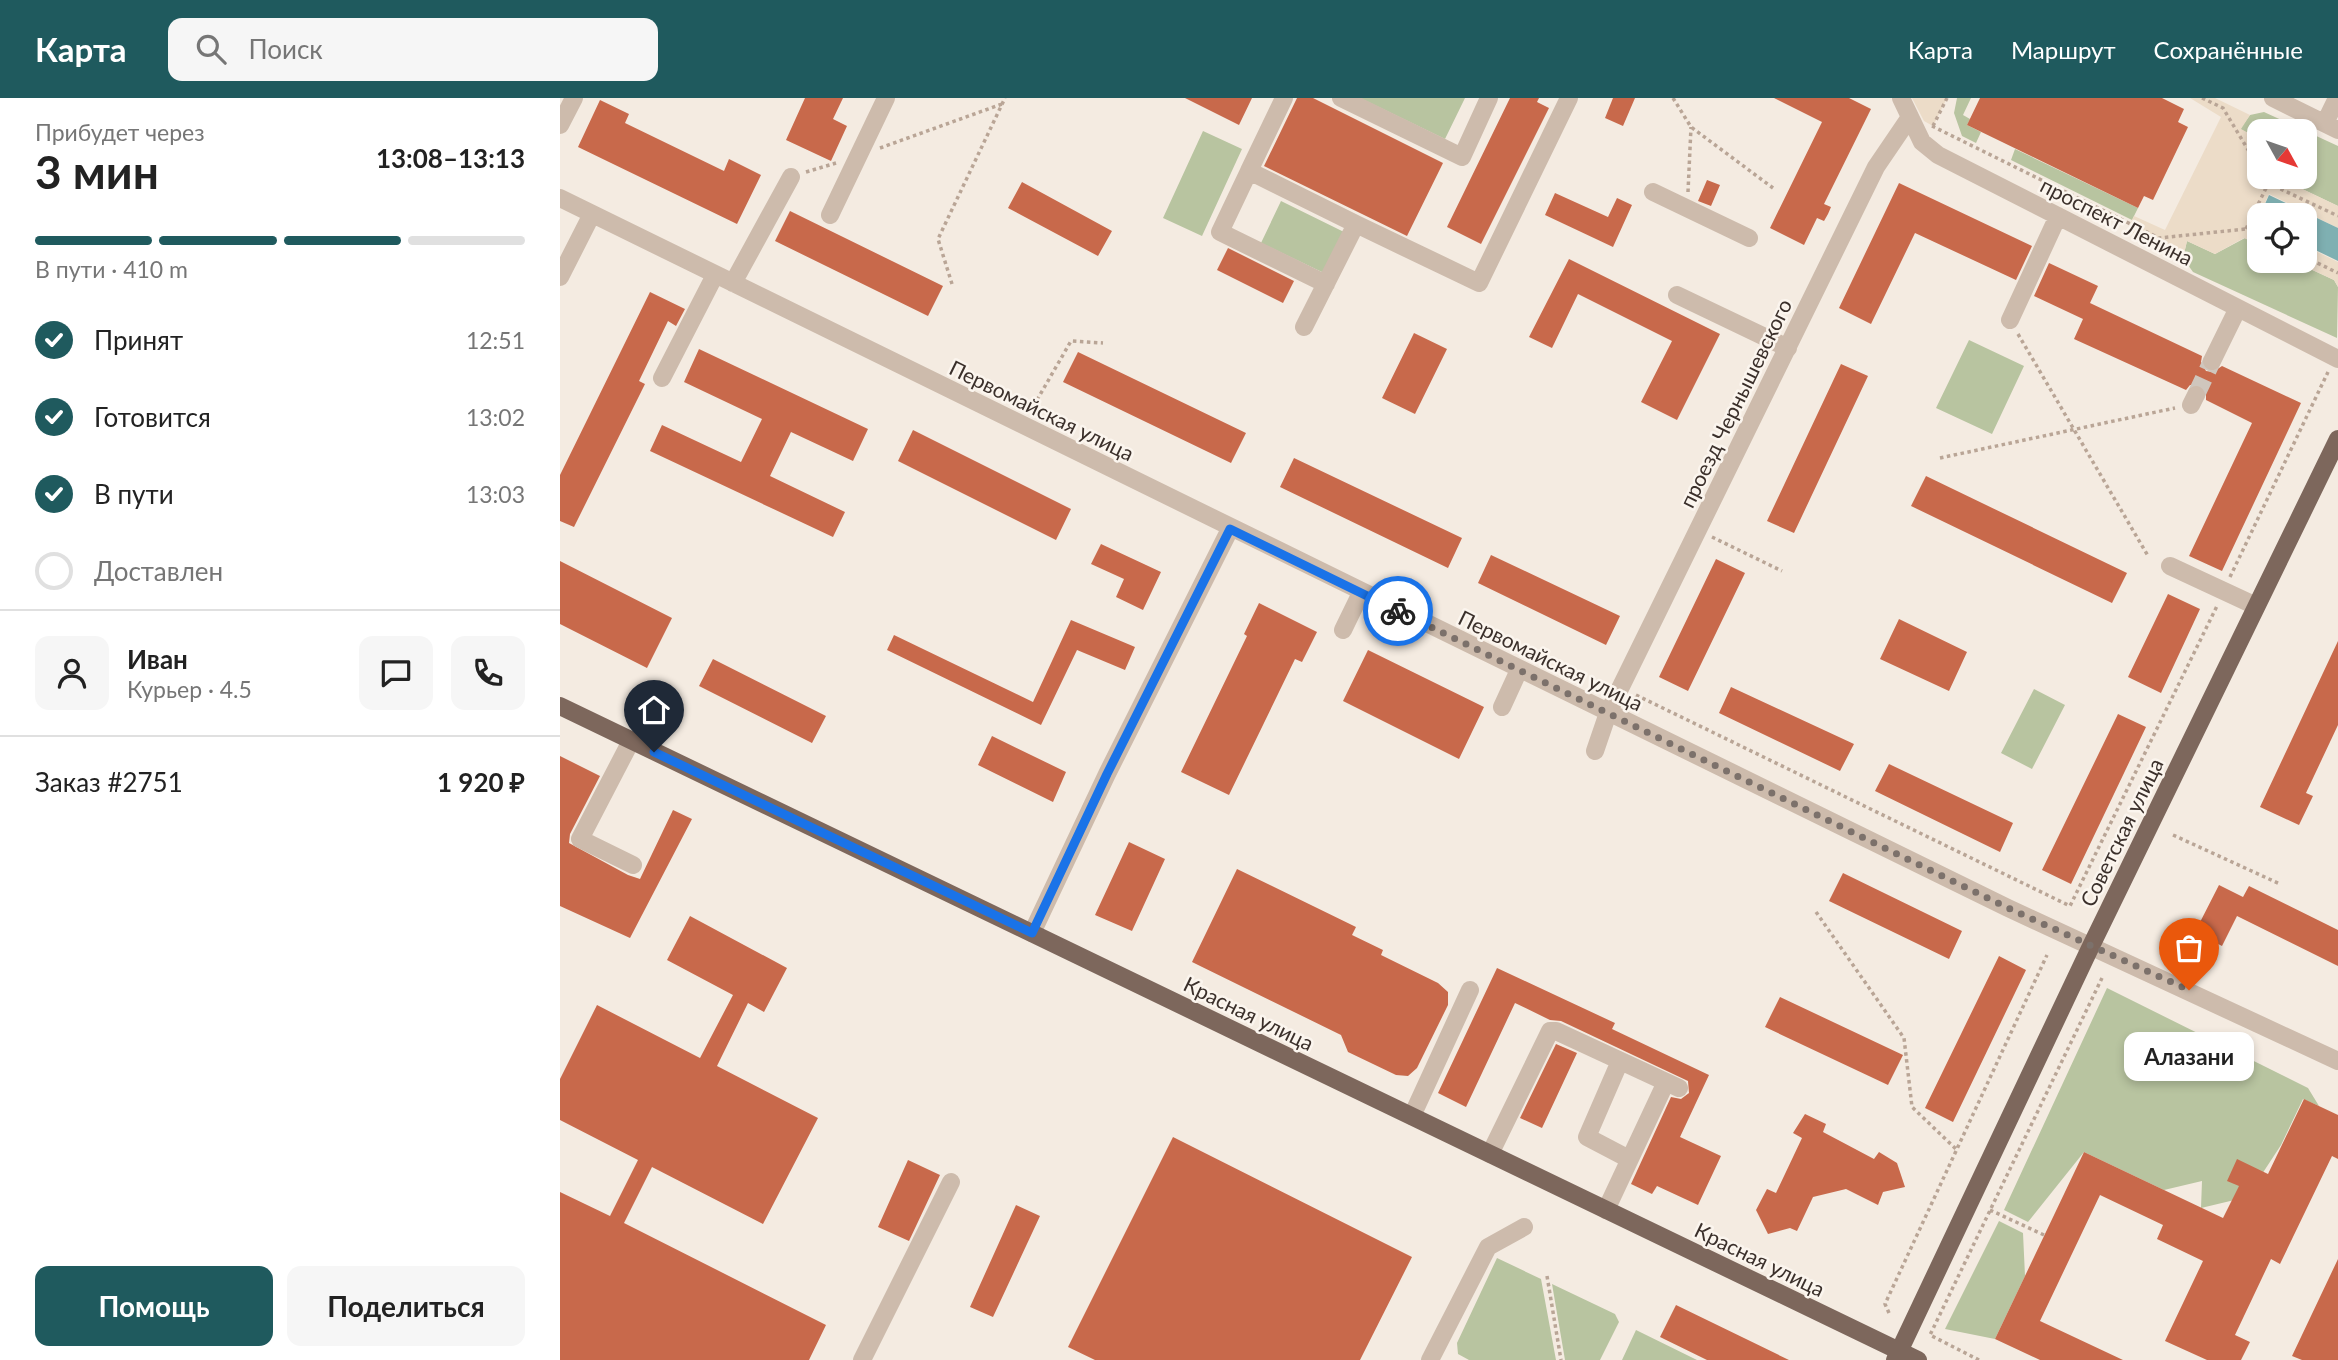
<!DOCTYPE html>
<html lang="ru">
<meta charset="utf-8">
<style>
:root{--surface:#fff;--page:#f6f6f6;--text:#222;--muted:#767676;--line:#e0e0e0;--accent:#1f5a5e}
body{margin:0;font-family:Lato,sans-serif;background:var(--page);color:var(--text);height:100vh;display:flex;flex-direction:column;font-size:26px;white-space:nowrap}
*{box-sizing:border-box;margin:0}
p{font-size:23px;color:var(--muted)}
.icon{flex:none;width:38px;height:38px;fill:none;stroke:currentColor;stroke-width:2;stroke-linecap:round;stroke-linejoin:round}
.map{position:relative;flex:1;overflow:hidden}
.details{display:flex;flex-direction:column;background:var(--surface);width:560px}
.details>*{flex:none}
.needle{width:46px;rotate:130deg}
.controls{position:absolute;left:1687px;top:21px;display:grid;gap:14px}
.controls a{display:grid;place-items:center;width:70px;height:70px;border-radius:14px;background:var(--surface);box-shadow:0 4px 10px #0003;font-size:35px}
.pin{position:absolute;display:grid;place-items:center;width:60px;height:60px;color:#fff;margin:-72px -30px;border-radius:50% 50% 50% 0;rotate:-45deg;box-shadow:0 0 7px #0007}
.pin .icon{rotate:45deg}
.courier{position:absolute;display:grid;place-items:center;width:70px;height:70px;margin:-35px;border:5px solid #1a73e8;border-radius:50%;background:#fff;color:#222;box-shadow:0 2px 9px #0007}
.bubble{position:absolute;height:49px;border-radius:14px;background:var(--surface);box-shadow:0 4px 10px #0003;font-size:23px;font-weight:700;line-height:49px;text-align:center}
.overview em{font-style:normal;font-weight:700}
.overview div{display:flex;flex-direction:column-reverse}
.overview{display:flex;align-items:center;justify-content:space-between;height:119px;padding:0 35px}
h1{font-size:46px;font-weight:700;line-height:52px}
.bar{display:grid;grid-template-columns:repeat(4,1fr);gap:10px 7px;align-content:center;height:84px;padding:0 35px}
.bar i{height:9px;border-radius:5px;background:var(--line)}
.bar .on{background:var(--accent)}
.bar p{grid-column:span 4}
.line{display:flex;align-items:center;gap:18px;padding:0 35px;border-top:2px solid var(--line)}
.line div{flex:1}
.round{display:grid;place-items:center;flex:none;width:74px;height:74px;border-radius:14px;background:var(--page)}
ol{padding:0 35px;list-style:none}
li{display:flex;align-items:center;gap:21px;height:77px}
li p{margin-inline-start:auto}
li .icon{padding:7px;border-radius:50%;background:var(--accent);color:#fff;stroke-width:4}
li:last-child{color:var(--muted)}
li i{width:38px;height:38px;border:4px solid var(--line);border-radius:50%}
.button{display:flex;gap:14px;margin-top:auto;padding:14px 35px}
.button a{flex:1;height:80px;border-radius:14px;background:var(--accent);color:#fff;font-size:28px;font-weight:700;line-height:80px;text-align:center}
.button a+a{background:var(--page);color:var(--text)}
header{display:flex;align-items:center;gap:42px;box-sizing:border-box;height:98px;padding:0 35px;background:var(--accent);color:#fff}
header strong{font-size:33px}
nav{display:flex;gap:38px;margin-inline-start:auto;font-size:24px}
.search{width:490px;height:63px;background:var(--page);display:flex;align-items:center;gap:18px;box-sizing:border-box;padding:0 24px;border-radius:14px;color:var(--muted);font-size:26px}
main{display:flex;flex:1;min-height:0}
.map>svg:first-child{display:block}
.green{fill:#b8c4a0}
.plaza{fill:#ecdcc8}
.water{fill:#7fb0b2}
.building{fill:#c8694b}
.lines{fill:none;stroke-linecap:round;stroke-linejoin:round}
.minor-tunnel{stroke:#cfc6bd;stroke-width:18;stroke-dasharray:18 9;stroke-linecap:butt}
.path{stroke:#b9a596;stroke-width:3.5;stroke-dasharray:3.5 3.5;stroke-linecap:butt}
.minor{stroke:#cdbbac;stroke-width:18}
.major{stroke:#7d675c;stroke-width:18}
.done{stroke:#7c716b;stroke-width:7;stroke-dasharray:0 12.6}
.route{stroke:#1a73e8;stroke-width:9}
.labels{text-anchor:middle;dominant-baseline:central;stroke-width:5;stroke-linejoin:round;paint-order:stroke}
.street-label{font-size:21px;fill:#3b302b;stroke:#fbf5ee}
</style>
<header>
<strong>Карта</strong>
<div class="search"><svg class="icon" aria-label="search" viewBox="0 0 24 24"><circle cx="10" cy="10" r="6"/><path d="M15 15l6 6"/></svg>Поиск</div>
<nav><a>Карта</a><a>Маршрут</a><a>Сохранённые</a></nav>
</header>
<main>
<section class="details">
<div class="overview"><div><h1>3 мин</h1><p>Прибудет через</p></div><em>13:08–13:13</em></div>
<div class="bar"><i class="on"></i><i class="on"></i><i class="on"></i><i></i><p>В пути · 410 m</p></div>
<ol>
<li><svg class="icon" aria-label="check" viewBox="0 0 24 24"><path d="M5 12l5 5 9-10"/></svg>Принят<p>12:51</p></li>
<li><svg class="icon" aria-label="check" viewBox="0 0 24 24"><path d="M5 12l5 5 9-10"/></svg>Готовится<p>13:02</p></li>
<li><svg class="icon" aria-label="check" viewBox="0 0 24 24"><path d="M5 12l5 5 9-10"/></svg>В пути<p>13:03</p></li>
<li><i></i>Доставлен</li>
</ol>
<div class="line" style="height:126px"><a class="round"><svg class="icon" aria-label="person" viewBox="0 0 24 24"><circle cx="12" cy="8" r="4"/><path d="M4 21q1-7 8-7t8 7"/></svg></a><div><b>Иван</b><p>Курьер · 4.5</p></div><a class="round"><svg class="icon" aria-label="chat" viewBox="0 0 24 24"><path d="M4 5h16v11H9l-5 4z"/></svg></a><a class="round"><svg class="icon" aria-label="phone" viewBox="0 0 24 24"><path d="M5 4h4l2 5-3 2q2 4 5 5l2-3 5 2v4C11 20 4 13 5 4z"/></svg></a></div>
<div class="line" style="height:91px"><div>Заказ #2751</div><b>1 920 ₽</b></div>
<div class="button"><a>Помощь</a><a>Поделиться</a></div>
</section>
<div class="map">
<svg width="1778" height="1262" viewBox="0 0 1778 1262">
<rect width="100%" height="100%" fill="#f4ebe1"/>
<path class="green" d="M 800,0 L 905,0 L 885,41 Z
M 1397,0 L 1411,0 L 1403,17 L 1410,21 L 1407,27 L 1421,34 L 1416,45 L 1402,38 L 1394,15 Z
M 1704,14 L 1778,48 L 1778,108 L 1717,79 L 1745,79 L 1745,33 L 1699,33 L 1699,41 L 1680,31 L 1690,17 Z
M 643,33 L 682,51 L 642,138 L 603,120 Z
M 1455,51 L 1578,110 L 1572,122 L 1451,62 Z
M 721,103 L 784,134 L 764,175 L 701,145 Z
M 1685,140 L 1699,147 L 1699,163 L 1733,163 L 1774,182 L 1778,189 L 1777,240 L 1633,174 L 1623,160 L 1627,143 L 1655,156 Z
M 1409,242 L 1464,268 L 1432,336 L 1376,310 Z
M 1474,591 L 1505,607 L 1472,671 L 1441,655 Z
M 1547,890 L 1748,990 L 1759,1008 L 1743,1001 L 1721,1047 L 1687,1099 L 1641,1110 L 1642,1083 L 1604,1092 L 1524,1054 L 1468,1124 L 1444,1112 Z
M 1439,1123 L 1463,1135 L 1465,1178 L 1435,1241 L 1385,1231 Z
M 937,1160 L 981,1181 L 996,1262 L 909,1262 L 898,1256 L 897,1245 Z
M 992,1186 L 1055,1216 L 1059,1224 L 1040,1262 L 1005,1262 Z
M 1076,1232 L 1137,1262 L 1062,1262 Z"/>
<path class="plaza" d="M 1352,0 L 1387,0 L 1373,28 L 1364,23 Z
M 1630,0 L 1655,0 L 1690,17 L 1681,31 L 1699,41 L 1699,79 L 1717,79 L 1778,108 L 1778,130 L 1709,96 L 1696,124 L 1699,126 L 1699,147 L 1684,140 L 1655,156 L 1627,143 L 1623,160 L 1567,132 L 1574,118 L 1605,132 L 1661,19 Z
M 1745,148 L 1778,164 L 1778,189 L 1774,182 L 1733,163 L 1745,163 Z"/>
<path class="water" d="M 1709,97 L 1778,130 L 1778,163 L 1745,147 L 1745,117 L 1700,117 Z"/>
<path class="building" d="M 245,0 L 283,0 L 273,21 L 287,28 L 271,63 L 226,42 Z
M 625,0 L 692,0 L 679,27 Z
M 737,0 L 753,0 L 883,65 L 847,138 L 704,68 Z
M 950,0 L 979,0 L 977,4 L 989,10 L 921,146 L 887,129 Z
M 1053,0 L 1075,0 L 1063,28 L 1045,20 Z
M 1214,0 L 1289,0 L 1311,11 L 1264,106 L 1271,109 L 1268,116 L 1264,123 L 1257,120 L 1244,147 L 1210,130 L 1262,24 Z
M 1420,0 L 1602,0 L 1624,11 L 1618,24 L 1628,29 L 1593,102 L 1584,98 L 1578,110 L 1407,27 Z
M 40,2 L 69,16 L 65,25 L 164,73 L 169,61 L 201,77 L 177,126 L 18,49 Z
M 1147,82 L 1160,87 L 1151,108 L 1138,103 Z
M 462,84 L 552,133 L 538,158 L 448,110 Z
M 1339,85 L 1472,148 L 1456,182 L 1355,135 L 1311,226 L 1279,210 Z
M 995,95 L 1048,119 L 1057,100 L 1072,107 L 1053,149 L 985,117 Z
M 230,113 L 383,188 L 368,218 L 215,143 Z
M 668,150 L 734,183 L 723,205 L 657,172 Z
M 1009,161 L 1160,236 L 1117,322 L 1081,304 L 1112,243 L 1018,196 L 992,250 L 969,239 Z
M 1489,165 L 1538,188 L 1530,205 L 1642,258 L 1641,264 L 1646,273 L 1653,274 L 1662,268 L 1741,305 L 1662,473 L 1629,458 L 1692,325 L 1646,302 L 1646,291 L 1640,287 L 1630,287 L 1626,292 L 1514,241 L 1523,221 L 1474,198 Z
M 90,194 L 125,211 L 116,228 L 108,223 L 79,283 L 85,286 L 14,429 L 0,423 L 0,377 Z
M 854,235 L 887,251 L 855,316 L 822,300 Z
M 139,251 L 308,331 L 293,363 L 231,334 L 210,378 L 285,414 L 273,439 L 90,353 L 102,327 L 181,364 L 202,321 L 124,284 Z
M 518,254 L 686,335 L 671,365 L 503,284 Z
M 1281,266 L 1308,278 L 1234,435 L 1207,423 Z
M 353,332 L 511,411 L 496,442 L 338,363 Z
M 734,360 L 902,440 L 888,470 L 720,389 Z
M 1366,378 L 1567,475 L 1552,505 L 1351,408 Z
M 541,446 L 601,474 L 583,512 L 556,499 L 564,481 L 531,466 Z
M 931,457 L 1060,518 L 1046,547 L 918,485 Z
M 1156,461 L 1185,475 L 1128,593 L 1099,579 Z
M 0,463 L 112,520 L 87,570 L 0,526 Z
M 1608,496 L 1640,511 L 1601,595 L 1568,579 Z
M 699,505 L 757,534 L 742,564 L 735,561 L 669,697 L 621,674 L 687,538 L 684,536 Z
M 1339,521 L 1407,554 L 1389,593 L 1320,561 Z
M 511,522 L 575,549 L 565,572 L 517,552 L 481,627 L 327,552 L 334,537 L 473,604 Z
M 1778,543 L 1778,627 L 1746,695 L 1753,698 L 1739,727 L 1700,709 Z
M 808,552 L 924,609 L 899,661 L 783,603 Z
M 153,561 L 266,618 L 252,645 L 139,588 Z
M 1171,589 L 1294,646 L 1280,673 L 1159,615 Z
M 1558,616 L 1586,629 L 1511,786 L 1482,772 Z
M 432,638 L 506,674 L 493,704 L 418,667 Z
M 0,658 L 40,678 L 10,736 L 9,745 L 68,777 L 80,781 L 113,712 L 132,721 L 70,840 L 0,808 Z
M 1329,666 L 1453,725 L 1440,754 L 1315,693 Z
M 569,744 L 605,761 L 572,833 L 535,817 Z
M 677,771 L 796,829 L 792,837 L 823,852 L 821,857 L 878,885 L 888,894 L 888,907 L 857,970 L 848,978 L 836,977 L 788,954 L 781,937 L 632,864 Z
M 1283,775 L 1402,833 L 1389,861 L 1269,803 Z
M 1659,787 L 1683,799 L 1689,788 L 1778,832 L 1778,868 L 1677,818 L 1662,848 L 1635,834 Z
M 130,818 L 227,870 L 204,914 L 188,905 L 157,968 L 258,1020 L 203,1126 L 92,1069 L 64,1125 L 266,1227 L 249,1262 L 0,1262 L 0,1094 L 50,1118 L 78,1062 L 0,1022 L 0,981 L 37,907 L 140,960 L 173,897 L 107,862 Z
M 1439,858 L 1466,872 L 1393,1024 L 1365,1010 Z
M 937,870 L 1055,925 L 1052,931 L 1149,977 L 1120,1039 L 1161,1058 L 1138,1107 L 1097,1088 L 1092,1096 L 1071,1086 L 1111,999 L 1121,1001 L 1129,995 L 1128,983 L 1001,923 L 990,922 L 955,905 L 906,1009 L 878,995 Z
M 1220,899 L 1343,957 L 1328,987 L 1205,929 Z
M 996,946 L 1017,955 L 982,1030 L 960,1020 Z
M 1744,1001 L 1778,1017 L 1778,1061 L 1772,1058 L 1720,1166 L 1711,1161 L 1675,1237 L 1690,1244 L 1681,1262 L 1647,1262 L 1605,1243 L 1643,1163 L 1597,1141 L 1603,1127 L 1540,1097 L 1480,1223 L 1563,1262 L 1480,1262 L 1435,1241 L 1524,1054 L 1663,1120 L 1679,1088 L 1667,1083 L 1677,1061 L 1708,1076 Z
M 1245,1016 L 1266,1026 L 1263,1034 L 1314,1061 L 1319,1054 L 1337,1065 L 1345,1089 L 1323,1094 L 1318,1107 L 1286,1091 L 1253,1099 L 1237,1133 L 1230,1130 L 1208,1136 L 1196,1112 L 1207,1091 L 1216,1095 L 1242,1040 L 1233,1035 Z
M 613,1039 L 852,1159 L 800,1262 L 535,1262 L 508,1249 Z
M 348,1062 L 380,1077 L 349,1143 L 318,1129 Z
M 456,1107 L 480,1118 L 433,1219 L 410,1209 Z
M 1778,1161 L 1778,1262 L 1742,1262 L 1732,1258 Z
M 1116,1207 L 1229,1262 L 1147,1262 L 1100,1239 Z"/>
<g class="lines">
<path class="minor-tunnel" d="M 1636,297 L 1652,263"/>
<path class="path" d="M 1113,0 L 1131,29 L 1213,90
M 1642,0 L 1663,10 L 1699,70
M 1372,28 L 1599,140 L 1686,131 L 1699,137
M 1373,28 L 1387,0
M 320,50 L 442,6
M 246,74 L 276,65
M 1704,79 L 1708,85 L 1778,118
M 1128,94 L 1131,29
M 1686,131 L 1708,86
M 1745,159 L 1778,175
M 392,186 L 378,141 L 445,0
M 1458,236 L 1588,458
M 477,302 L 511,243 L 543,245
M 1380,360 L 1615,310
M 1152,439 L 1222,473
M 1670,479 L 1768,274
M 1076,597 L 1510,808 L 1657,508
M 1613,737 L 1720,786
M 1256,814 L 1344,940 L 1352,1009 L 1398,1053
M 1430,1112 L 1484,1137
M 987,1178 L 1001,1262
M 1329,1215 L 1325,1206 L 1487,857
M 1419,1262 L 1370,1237 L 1542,880"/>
<path class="minor" d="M 724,0 L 689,73 L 796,126
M 781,0 L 902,59 L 929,0
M 1341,0 L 1362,44 L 1378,57 L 1778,261
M 1713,0 L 1778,32
M 1765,25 L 1777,0
M 0,27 L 14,0
M 689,73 L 660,134 L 766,186
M 1093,94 L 1189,140
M 0,100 L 1448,810 L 1778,963
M 270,117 L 326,0
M 0,179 L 32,116
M 173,185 L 231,79
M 1117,197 L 1228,250
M 1450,222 L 1498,118
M 744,229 L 796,126 L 919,185 L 1009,0
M 1652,263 L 1678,210
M 102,280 L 155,177
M 1631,307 L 1636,297
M 1610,468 L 1696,508
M 783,532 L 801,495
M 942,609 L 959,572
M 71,643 L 20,741 L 73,767
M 1035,653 L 1048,615 L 1316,69 L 1350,19
M 472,835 L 547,676 L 670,431
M 1060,963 L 1027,1039 L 1069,1061
M 852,1018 L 910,892
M 930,1056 L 990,933 L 996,933 L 1119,990
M 1046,1112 L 1106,984
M 302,1262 L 391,1084
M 870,1262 L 928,1149 L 964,1129"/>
<path class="major" d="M 0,608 L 1358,1262
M 1335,1262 L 1531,848 L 1778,341"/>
</g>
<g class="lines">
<path class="done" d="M 838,513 L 1448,810 L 1629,892"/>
<path class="route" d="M 94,654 L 472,835 L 547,676 L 670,431 L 838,513"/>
</g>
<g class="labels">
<g class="street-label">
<text transform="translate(1557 123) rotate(27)">проспект Ленина</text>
<text transform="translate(1175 305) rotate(-64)">проезд Чернышевского</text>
<text transform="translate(482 312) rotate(26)">Первомайская улица</text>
<text transform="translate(991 562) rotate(26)">Первомайская улица</text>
<text transform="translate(1561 734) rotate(-64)">Советская улица</text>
<text transform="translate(689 915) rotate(26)">Красная улица</text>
<text transform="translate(1200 1161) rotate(26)">Красная улица</text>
</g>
</g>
</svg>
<div class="controls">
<a><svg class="needle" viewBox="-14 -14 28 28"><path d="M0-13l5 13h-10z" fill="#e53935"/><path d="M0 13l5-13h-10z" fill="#767676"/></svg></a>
<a><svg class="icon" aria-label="locate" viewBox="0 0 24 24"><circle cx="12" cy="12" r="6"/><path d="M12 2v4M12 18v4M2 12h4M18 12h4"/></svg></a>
</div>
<div class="pin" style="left:1629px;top:892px;background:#ea580c"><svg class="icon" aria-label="bag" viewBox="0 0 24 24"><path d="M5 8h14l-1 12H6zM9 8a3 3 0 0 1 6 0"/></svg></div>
<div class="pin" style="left:94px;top:654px;background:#1f2937"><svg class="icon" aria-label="home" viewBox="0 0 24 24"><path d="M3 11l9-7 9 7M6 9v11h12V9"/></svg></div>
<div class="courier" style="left:838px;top:513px"><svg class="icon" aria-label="bike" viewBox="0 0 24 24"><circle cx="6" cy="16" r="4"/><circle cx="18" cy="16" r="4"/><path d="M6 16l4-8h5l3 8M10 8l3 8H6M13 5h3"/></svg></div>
<div class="bubble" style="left:1564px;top:934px;width:130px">Алазани</div>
</div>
</main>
